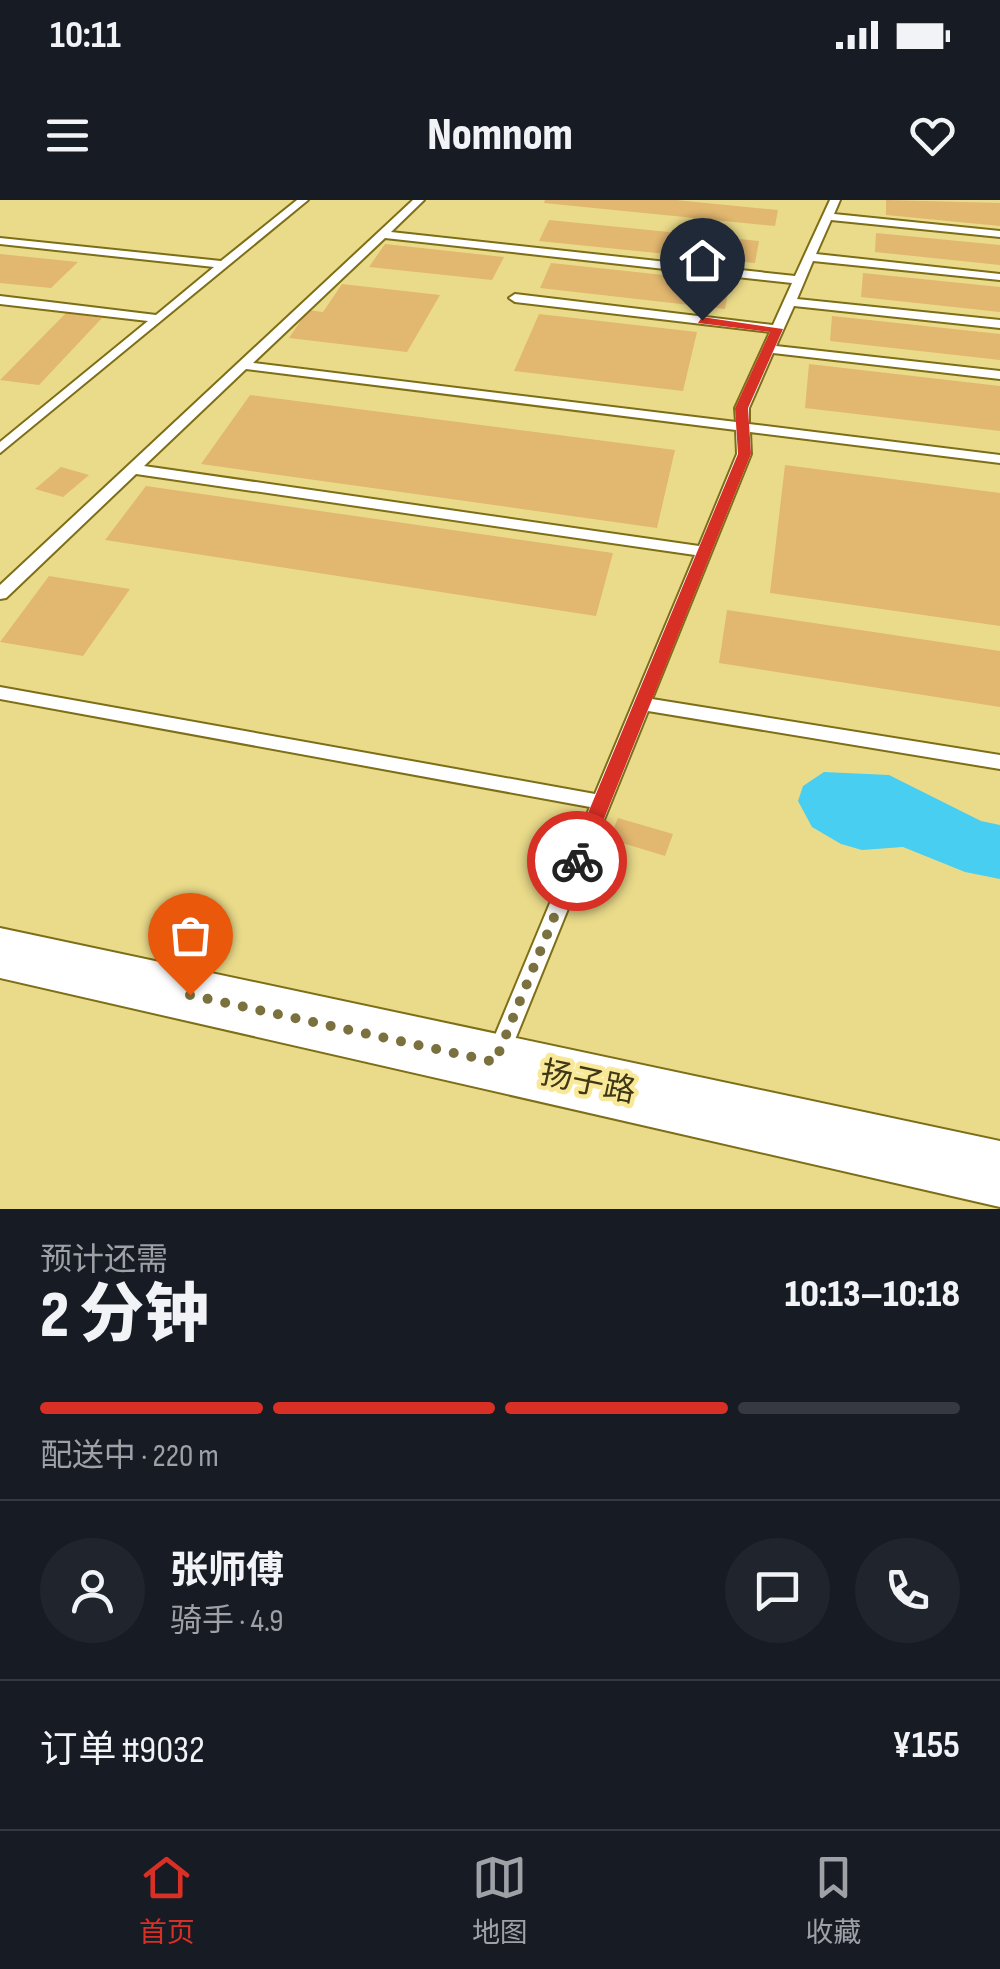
<!DOCTYPE html>
<html lang="zh">
<meta charset="utf-8">
<style>
:root{--surface:#171b24;--page:#20242c;--text:#f1f3f6;--muted:#9ea1a6;--line:#363941;--accent:#d93025}
body{margin:0;font-family:"Sofia Sans Condensed","Noto Sans SC",sans-serif;background:var(--page);color:var(--text);height:100vh;display:flex;flex-direction:column;font-size:38px;white-space:nowrap}
*{box-sizing:border-box;margin:0}
p{font-size:32px;color:var(--muted)}
.icon{flex:none;width:55px;height:55px;fill:none;stroke:currentColor;stroke-width:2;stroke-linecap:round;stroke-linejoin:round}
.map{position:relative;height:1009px;overflow:hidden}
.panel{display:flex;flex-direction:column;background:var(--surface);flex:1}
.panel>*{flex:none}
.pin{position:absolute;display:grid;place-items:center;width:85px;height:85px;color:#fff;margin:-102px -42px;border-radius:50% 50% 50% 0;rotate:-45deg;box-shadow:0 0 10px #0007}
.pin .icon{rotate:45deg}
.courier{position:absolute;display:grid;place-items:center;width:100px;height:100px;margin:-50px;border:8px solid #d93025;border-radius:50%;background:#fff;color:#222;box-shadow:0 2px 12px #0007}
.head em{font-style:normal;font-weight:800}
.head div{display:flex;flex-direction:column-reverse}
.head{display:flex;align-items:center;justify-content:space-between;height:170px;padding:0 40px}
h1{font-size:65px;font-weight:800;line-height:75px}
.bar{display:grid;grid-template-columns:repeat(4,1fr);gap:15px 10px;align-content:center;height:120px;padding:0 40px}
.bar i{height:12px;border-radius:8px;background:var(--line)}
.bar .active{background:var(--accent)}
.bar p{grid-column:span 4}
.line{display:flex;align-items:center;gap:25px;padding:0 40px;border-top:2px solid var(--line)}
.line div{flex:1}
.round{display:grid;place-items:center;flex:none;width:105px;height:105px;border-radius:52px;background:var(--page)}
.status{display:flex;justify-content:space-between;align-items:center;height:70px;padding:0 50px;background:var(--surface);direction:ltr}
.status svg{height:28px;fill:currentColor}
header{display:flex;justify-content:space-between;align-items:center;height:130px;padding:0 40px;background:var(--surface);font-size:45px;font-weight:800}
.dock{display:flex;justify-content:space-around;align-items:center;height:140px;border-top:2px solid var(--line);background:var(--surface);font-size:28px;color:var(--muted)}
.dock a{display:grid;justify-items:center;gap:5px}
.dock .active{color:var(--accent)}
.map>svg:first-child{display:block}
.water{fill:#48cef0}
.building{fill:#e2b770}
.lines{fill:none;stroke-linecap:round;stroke-linejoin:round}
.lane-casing{stroke:#7d6e17;stroke-width:4}
.secondary-casing{stroke:#7d6e17;stroke-width:4}
.lane{fill:#fff;fill-rule:evenodd}
.secondary{fill:#fff;fill-rule:evenodd}
.route{fill:#d93025}
.done{stroke:#7a713f;stroke-width:10;stroke-dasharray:0 18}
.labels{text-anchor:middle;dominant-baseline:central;stroke-width:9;stroke-linejoin:round;paint-order:stroke}
.near-street-label{font-size:32px;fill:#3e3816;stroke:#f8e897}
</style>
<div class="status"><b>10:11</b><svg viewBox="0 0 49 12"><path d="M0 12V9h3v3zM5 12V6h3v6zM10 12V3h3v9zM15 12V0h3v12zM26 1h20v11H26zM47 4h2v5h-2z"/></svg></div>
<header><svg class="icon" aria-label="menu" viewBox="0 0 24 24"><path d="M4 6h16M4 12h16M4 18h16"/></svg>Nomnom<svg class="icon" aria-label="heart" viewBox="0 0 24 24"><path d="M12 20l-8-8c-3-5 5-10 8-4 3-6 11-1 8 4z"/></svg></header>
<div class="map">
<svg width="1000" height="1009" viewBox="0 0 1000 1009">
<rect width="100%" height="100%" fill="#eadb8a"/>
<path class="water" d="M 824,572 L 889,575 L 981,621 L 1000,625 L 1000,679 L 965,672 L 903,647 L 862,650 L 841,644 L 812,627 L 798,601 L 803,586 Z"/>
<path class="building" d="M 545,0 L 676,0 L 778,10 L 775,26 L 544,3 Z
M 886,0 L 1000,3 L 1000,26 L 886,15 Z
M 549,20 L 759,41 L 755,63 L 539,41 Z
M 876,33 L 1000,45 L 1000,65 L 875,52 Z
M 385,44 L 504,57 L 492,80 L 369,67 Z
M 0,54 L 78,62 L 51,88 L 0,83 Z
M 551,63 L 730,82 L 725,109 L 540,88 Z
M 863,73 L 1000,87 L 1000,112 L 861,97 Z
M 342,84 L 440,95 L 407,152 L 289,138 L 308,110 L 323,112 Z
M 66,113 L 102,118 L 39,185 L 0,180 Z
M 539,114 L 697,132 L 683,191 L 514,171 Z
M 832,116 L 1000,134 L 1000,160 L 830,141 Z
M 809,164 L 1000,186 L 1000,231 L 805,208 Z
M 250,195 L 675,250 L 657,328 L 201,264 Z
M 785,265 L 1000,293 L 1000,426 L 770,393 Z
M 61,267 L 89,275 L 63,297 L 35,289 Z
M 146,286 L 613,353 L 596,416 L 105,340 Z
M 49,376 L 130,389 L 83,456 L 0,442 Z
M 727,410 L 1000,451 L 1000,507 L 719,463 Z
M 618,618 L 673,634 L 665,656 L 609,639 Z"/>
<g class="lines">
<defs>
<path id="lane" d="M 297,0 L 308,0 L 0,253 L 0,242 L 148,121 L 0,104 L 0,96 L 156,115 L 214,67 L 0,44 L 0,38 L 221,61 Z
M 413,0 L 424,0 L 391,32 L 795,76 L 830,0 L 840,0 L 834,14 L 1000,31 L 1000,37 L 831,20 L 816,54 L 1000,74 L 1000,80 L 813,61 L 797,99 L 1000,120 L 1000,128 L 794,106 L 776,146 L 1000,171 L 1000,179 L 773,153 L 749,208 L 749,224 L 1000,255 L 1000,263 L 750,232 L 751,254 L 652,499 L 1000,555 L 1000,569 L 648,511 L 508,857 L 505,864 L 497,867 L 489,864 L 486,857 L 590,607 L 0,499 L 0,487 L 595,594 L 695,355 L 136,274 L 6,398 L 0,399 L 0,385 ZM 385,38 L 792,83 L 773,125 L 515,94 L 509,98 L 515,102 L 770,132 L 735,208 L 736,222 L 253,163 ZM 246,169 L 736,230 L 737,254 L 699,346 L 144,266 Z"/>
<path id="secondary" d="M 0,728 L 1000,941 L 1000,1007 L 0,778 Z"/>
</defs>
<use href="#lane" class="lane-casing"/>
<use href="#secondary" class="secondary-casing"/>
<use href="#lane" class="lane"/>
<use href="#secondary" class="secondary"/>
</g>
<path class="route" d="M 702,117 L 783,129 L 748,208 L 751,254 L 587,661 L 577,669 L 568,661 L 738,254 L 735,208 L 770,132 L 698,123 Z"/>
<g class="lines">
<path class="done" d="M 190,795 L 495,862 L 577,661"/>
</g>
<g class="labels">
<g class="near-street-label">
<text transform="translate(588 883) rotate(12)">扬子路</text>
</g>
</g>
</svg>
<div class="pin" style="left:190px;top:795px;background:#ea580c"><svg class="icon" aria-label="bag" viewBox="0 0 24 24"><path d="M5 8h14l-1 12H6zM9 8a3 3 0 0 1 6 0"/></svg></div>
<div class="pin" style="left:702px;top:120px;background:#1f2937"><svg class="icon" aria-label="home" viewBox="0 0 24 24"><path d="M3 11l9-7 9 7M6 9v11h12V9"/></svg></div>
<div class="courier" style="left:577px;top:661px"><svg class="icon" aria-label="bike" viewBox="0 0 24 24"><circle cx="6" cy="16" r="4"/><circle cx="18" cy="16" r="4"/><path d="M6 16l4-8h5l3 8M10 8l3 8H6M13 5h3"/></svg></div>
</div>
<section class="panel">
<div class="head"><div><h1>2 分钟</h1><p>预计还需</p></div><em>10:13–10:18</em></div>
<div class="bar"><i class="active"></i><i class="active"></i><i class="active"></i><i></i><p>配送中 · 220 m</p></div>
<div class="line" style="height:180px"><a class="round"><svg class="icon" aria-label="person" viewBox="0 0 24 24"><circle cx="12" cy="8" r="4"/><path d="M4 21q1-7 8-7t8 7"/></svg></a><div><b>张师傅</b><p>骑手 · 4.9</p></div><a class="round"><svg class="icon" aria-label="chat" viewBox="0 0 24 24"><path d="M4 5h16v11H9l-5 4z"/></svg></a><a class="round"><svg class="icon" aria-label="phone" viewBox="0 0 24 24"><path d="M5 4h4l2 5-3 2q2 4 5 5l2-3 5 2v4C11 20 4 13 5 4z"/></svg></a></div>
<div class="line" style="height:130px"><div>订单 #9032</div><b>¥155</b></div>
</section>
<nav class="dock">
<a class="active"><svg class="icon" aria-label="home" viewBox="0 0 24 24"><path d="M3 11l9-7 9 7M6 9v11h12V9"/></svg>首页</a>
<a><svg class="icon" aria-label="map" viewBox="0 0 24 24"><path d="M3 6l6-2 6 2 6-2v14l-6 2-6-2-6 2zM9 4v14M15 6v14"/></svg>地图</a>
<a><svg class="icon" aria-label="saved" viewBox="0 0 24 24"><path d="M7 4h10v16l-5-4-5 4z"/></svg>收藏</a>
</nav>
